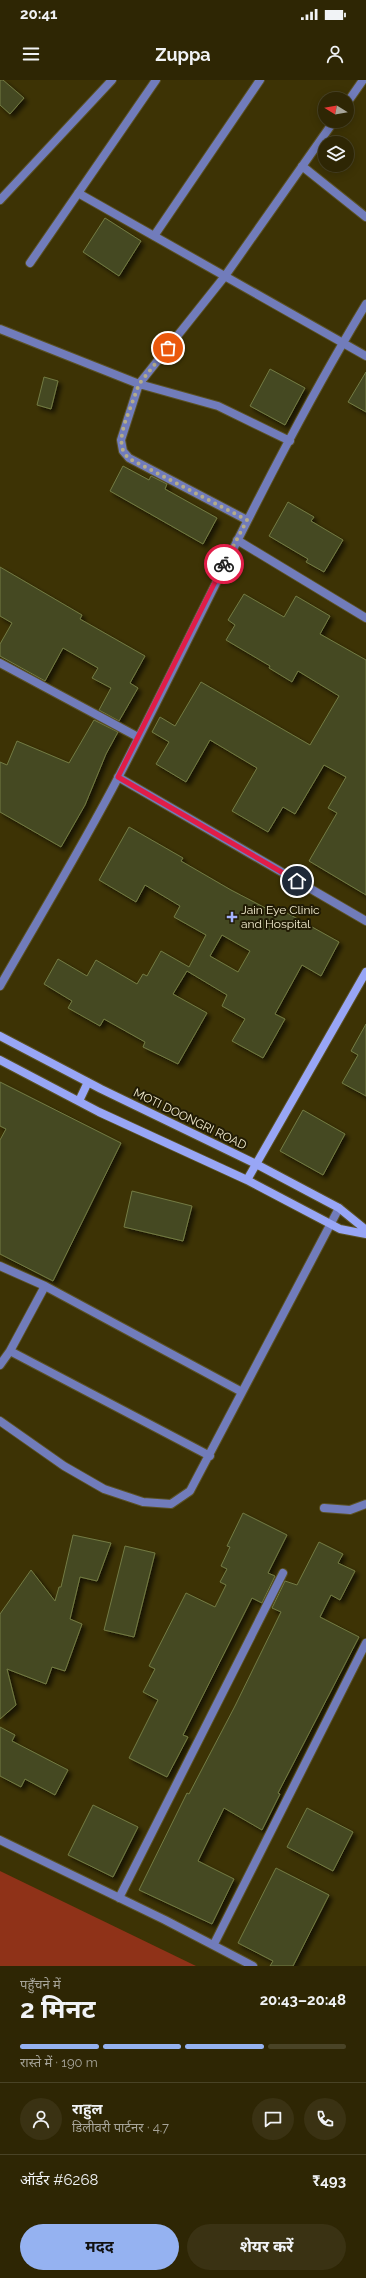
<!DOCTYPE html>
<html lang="hi">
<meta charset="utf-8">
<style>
:root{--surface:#2e2604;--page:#3a3213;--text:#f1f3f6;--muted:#a7a59a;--line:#494326;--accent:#95b2f1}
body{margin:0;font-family:Raleway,"Noto Sans Devanagari",sans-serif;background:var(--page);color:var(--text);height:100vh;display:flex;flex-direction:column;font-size:15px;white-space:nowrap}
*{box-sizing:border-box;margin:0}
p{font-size:13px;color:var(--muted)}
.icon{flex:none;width:22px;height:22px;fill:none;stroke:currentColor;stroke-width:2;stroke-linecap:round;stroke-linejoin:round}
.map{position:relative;height:1886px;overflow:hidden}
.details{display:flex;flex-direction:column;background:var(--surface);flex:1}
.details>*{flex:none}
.needle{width:26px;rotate:281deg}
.controls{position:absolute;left:318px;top:12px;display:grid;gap:8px}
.controls a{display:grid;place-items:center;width:36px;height:36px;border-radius:50%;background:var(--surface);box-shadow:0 2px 10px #0003,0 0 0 1px var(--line);font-size:20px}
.pin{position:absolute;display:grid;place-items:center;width:34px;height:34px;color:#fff;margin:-17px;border:2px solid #fff;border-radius:50%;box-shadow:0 1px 4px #0007}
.courier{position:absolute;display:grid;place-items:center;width:40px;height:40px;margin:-20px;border:3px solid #e11d48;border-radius:50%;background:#fff;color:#222;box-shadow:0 1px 5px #0007}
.headline em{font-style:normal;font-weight:700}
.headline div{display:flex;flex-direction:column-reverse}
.headline{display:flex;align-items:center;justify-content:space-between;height:68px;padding:0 20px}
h1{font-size:26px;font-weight:700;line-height:30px}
.bar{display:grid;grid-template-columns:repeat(4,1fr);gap:6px 4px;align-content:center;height:48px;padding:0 20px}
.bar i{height:5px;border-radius:3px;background:var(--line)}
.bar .selected{background:var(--accent)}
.bar p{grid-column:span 4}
.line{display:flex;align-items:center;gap:10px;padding:0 20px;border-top:1px solid var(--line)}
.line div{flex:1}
.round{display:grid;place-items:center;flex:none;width:42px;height:42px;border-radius:21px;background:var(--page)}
.action{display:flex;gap:8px;margin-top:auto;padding:8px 20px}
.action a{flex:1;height:46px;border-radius:24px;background:var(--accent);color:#111;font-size:16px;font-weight:700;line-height:46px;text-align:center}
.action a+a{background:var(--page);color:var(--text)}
.status{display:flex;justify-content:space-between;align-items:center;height:28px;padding:0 20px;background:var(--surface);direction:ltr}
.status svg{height:11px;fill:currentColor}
header{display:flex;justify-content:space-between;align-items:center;height:52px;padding:0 20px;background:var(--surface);font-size:18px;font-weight:700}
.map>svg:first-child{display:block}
.green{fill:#8f3218}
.building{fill:#444a21;stroke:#737b44;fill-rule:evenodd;filter:url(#shadow)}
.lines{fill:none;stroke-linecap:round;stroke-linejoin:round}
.street-casing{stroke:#5a5125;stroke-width:10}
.secondary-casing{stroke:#5a5125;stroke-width:10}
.street{stroke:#717cbb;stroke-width:8}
.secondary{stroke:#98a6f6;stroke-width:8}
.done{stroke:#b4ac89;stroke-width:4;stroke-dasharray:0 7.2}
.route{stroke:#e11d48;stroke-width:5}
.poi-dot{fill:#a4b2fc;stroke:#211b04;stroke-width:1.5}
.labels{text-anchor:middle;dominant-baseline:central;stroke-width:4;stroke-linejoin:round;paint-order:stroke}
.poi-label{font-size:12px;fill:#f4edd0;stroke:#211b04;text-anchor:start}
.street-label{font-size:12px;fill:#f4edd0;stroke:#211b04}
</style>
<div class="status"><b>20:41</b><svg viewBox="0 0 49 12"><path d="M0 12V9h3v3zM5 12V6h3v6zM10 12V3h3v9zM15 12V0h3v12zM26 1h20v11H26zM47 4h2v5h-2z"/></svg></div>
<header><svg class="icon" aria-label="menu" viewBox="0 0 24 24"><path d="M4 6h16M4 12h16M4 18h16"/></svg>Zuppa<svg class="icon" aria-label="person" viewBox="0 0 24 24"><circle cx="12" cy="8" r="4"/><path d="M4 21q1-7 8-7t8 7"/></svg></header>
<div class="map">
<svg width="366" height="1886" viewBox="0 0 366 1886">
<defs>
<filter id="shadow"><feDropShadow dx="3.5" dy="3.5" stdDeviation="2" flood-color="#0009"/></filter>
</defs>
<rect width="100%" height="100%" fill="#3d3305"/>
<path class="green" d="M 0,1791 L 196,1886 L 0,1886 Z"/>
<path class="building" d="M 0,0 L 3,0 L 24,18 L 10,34 L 0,25 Z
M 105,138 L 141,161 L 119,196 L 83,172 Z
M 270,289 L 305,308 L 285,345 L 250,326 Z
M 366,292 L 366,332 L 348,322 Z
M 44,297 L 58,301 L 51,329 L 37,325 Z
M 123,386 L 149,400 L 151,396 L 167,404 L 165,409 L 217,438 L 203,464 L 110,411 Z
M 288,422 L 314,437 L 311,441 L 343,460 L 324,492 L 306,482 L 308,479 L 269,456 Z
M 0,487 L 82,535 L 80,539 L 145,576 L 130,603 L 138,608 L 119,641 L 99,630 L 111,608 L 92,598 L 98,588 L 63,568 L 45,601 L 0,576 L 0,564 L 12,543 L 0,536 Z
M 244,514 L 284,537 L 296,516 L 330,536 L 320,554 L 366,580 L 366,815 L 309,781 L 337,733 L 328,728 L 346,697 L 324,685 L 295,734 L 283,727 L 268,752 L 232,731 L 257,688 L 210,660 L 186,702 L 156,684 L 169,662 L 152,652 L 160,637 L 175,646 L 201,602 L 310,665 L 339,616 L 298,591 L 292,602 L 269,588 L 270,586 L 226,560 L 235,545 L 228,540 Z
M 94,640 L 118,652 L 106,674 L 85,725 L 61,767 L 0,732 L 0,682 L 7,685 L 17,661 L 69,683 Z
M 129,747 L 183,778 L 181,781 L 231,810 L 275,833 L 278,828 L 339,862 L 321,896 L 302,885 L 275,934 L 285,939 L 263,978 L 232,961 L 245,939 L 222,926 L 227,915 L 187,891 L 173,914 L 207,933 L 178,984 L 143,967 L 145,962 L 104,939 L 100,946 L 68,928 L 72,921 L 44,904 L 58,879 L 87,896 L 96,880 L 137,904 L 143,894 L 147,896 L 161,871 L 189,887 L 206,855 L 174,837 L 180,826 L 145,805 L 136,822 L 99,800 ZM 222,855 L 250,871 L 238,892 L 210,876 Z
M 366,944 L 366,1016 L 342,1003 L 358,975 L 351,971 Z
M 0,1002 L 121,1063 L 53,1201 L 0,1174 L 0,1060 L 6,1049 L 0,1046 Z
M 303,1030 L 345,1054 L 323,1095 L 280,1071 Z
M 132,1111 L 192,1126 L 183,1161 L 124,1147 Z
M 243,1433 L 287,1455 L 268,1493 L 275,1496 L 262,1523 L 252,1518 L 183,1655 L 188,1657 L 167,1697 L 129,1678 L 158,1620 L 143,1612 L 155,1589 L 149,1586 L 186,1513 L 215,1527 L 226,1505 L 220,1502 L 227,1489 L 221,1486 L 230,1467 L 227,1466 Z
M 73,1455 L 111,1463 L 97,1501 L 80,1497 L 70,1539 L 82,1544 L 65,1591 L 52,1587 L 46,1604 L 7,1589 L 16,1625 L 0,1639 L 0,1534 L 31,1490 L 55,1521 L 59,1507 L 61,1507 Z
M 319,1462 L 343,1474 L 338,1483 L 355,1491 L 340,1520 L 331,1515 L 320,1537 L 359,1557 L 278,1713 L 280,1714 L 262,1750 L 224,1728 L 198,1781 L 234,1799 L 212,1844 L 139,1810 L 187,1713 L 189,1714 L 235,1626 L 281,1532 L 272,1528 L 285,1501 L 297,1505 Z
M 125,1466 L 155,1473 L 134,1557 L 104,1550 Z
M 0,1647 L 15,1655 L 12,1661 L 68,1690 L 55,1715 L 25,1699 L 21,1707 L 0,1696 Z
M 93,1725 L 138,1747 L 113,1797 L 68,1775 Z
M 307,1728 L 353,1752 L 333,1791 L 287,1767 Z
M 276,1788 L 329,1815 L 293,1886 L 270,1886 L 273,1881 L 238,1863 Z"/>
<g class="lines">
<defs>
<path id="street" d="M 347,23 L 363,0
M 302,86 L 366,137
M 78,113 L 366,276
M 0,120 L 112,0
M 154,156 L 260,0
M 30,183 L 156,0
M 0,249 L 139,304 L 218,326 L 290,361
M 247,440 L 129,378 L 123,371 L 121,360 L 139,304 L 225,196 L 334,41
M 237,460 L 366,538
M 0,583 L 138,657
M 118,697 L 366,841
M 0,906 C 40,836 82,767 119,696 C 201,538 274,376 366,224
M 0,1186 L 45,1206
M 0,1285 L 10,1271
M 0,1341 L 64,1386 L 104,1409 L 143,1422 L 171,1424 L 190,1411 L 339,1128
M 210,1376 L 10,1271 L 45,1206 L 242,1312
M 324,1428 L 350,1430 L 366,1424
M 0,1760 L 165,1840 L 253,1886
M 119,1818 L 283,1493
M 214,1864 L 366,1563"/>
<path id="secondary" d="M 0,956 L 101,1009 L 256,1084 L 339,1128 L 366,1150
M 0,980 L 99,1032 L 247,1100 L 340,1149 L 366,1154
M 79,1021 L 88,1002
M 247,1100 L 366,892"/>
</defs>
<use href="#street" class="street-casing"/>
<use href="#secondary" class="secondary-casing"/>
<use href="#street" class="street"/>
<use href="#secondary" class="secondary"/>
</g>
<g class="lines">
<path class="done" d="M 168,268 L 139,304 L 124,345 L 121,360 L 123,371 L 128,378 L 247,440 L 224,484"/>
<path class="route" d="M 224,484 L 118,697 L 297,801"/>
</g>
<path class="poi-dot" d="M230 831h4v4h4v4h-4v4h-4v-4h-4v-4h4z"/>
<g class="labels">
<g class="poi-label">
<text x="241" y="830">Jain Eye Clinic<tspan x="241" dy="14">and Hospital</tspan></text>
</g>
<g class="street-label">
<text transform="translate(190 1039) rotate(26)">MOTI DOONGRI ROAD</text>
</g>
</g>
</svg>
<div class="controls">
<a><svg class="needle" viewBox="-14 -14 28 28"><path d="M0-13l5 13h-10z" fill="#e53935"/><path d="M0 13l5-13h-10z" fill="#a7a59a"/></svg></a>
<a><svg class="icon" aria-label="layers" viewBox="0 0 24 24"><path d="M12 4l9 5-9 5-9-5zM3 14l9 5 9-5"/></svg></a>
</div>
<div class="pin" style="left:168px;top:268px;background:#ea580c"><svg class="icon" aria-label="bag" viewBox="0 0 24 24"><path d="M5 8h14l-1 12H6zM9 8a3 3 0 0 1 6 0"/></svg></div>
<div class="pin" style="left:297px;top:801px;background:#1f2937"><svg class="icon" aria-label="home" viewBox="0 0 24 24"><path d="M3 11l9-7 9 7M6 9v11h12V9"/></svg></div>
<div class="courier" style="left:224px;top:484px"><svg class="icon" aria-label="bike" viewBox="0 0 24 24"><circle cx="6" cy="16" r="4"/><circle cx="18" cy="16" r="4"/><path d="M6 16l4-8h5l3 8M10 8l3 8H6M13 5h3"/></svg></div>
</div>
<section class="details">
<div class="headline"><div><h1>2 मिनट</h1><p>पहुँचने में</p></div><em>20:43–20:48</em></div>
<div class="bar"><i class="selected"></i><i class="selected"></i><i class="selected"></i><i></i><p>रास्ते में · 190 m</p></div>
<div class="line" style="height:72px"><a class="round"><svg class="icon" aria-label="person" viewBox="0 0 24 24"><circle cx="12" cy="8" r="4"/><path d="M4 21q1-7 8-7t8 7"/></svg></a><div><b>राहुल</b><p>डिलीवरी पार्टनर · 4.7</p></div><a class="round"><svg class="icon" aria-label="chat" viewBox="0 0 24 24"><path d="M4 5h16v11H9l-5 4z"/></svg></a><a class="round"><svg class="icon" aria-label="phone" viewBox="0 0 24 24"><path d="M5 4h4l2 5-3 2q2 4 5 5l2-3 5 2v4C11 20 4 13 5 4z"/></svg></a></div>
<div class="line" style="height:52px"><div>ऑर्डर #6268</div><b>₹493</b></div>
<div class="action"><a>मदद</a><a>शेयर करें</a></div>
</section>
